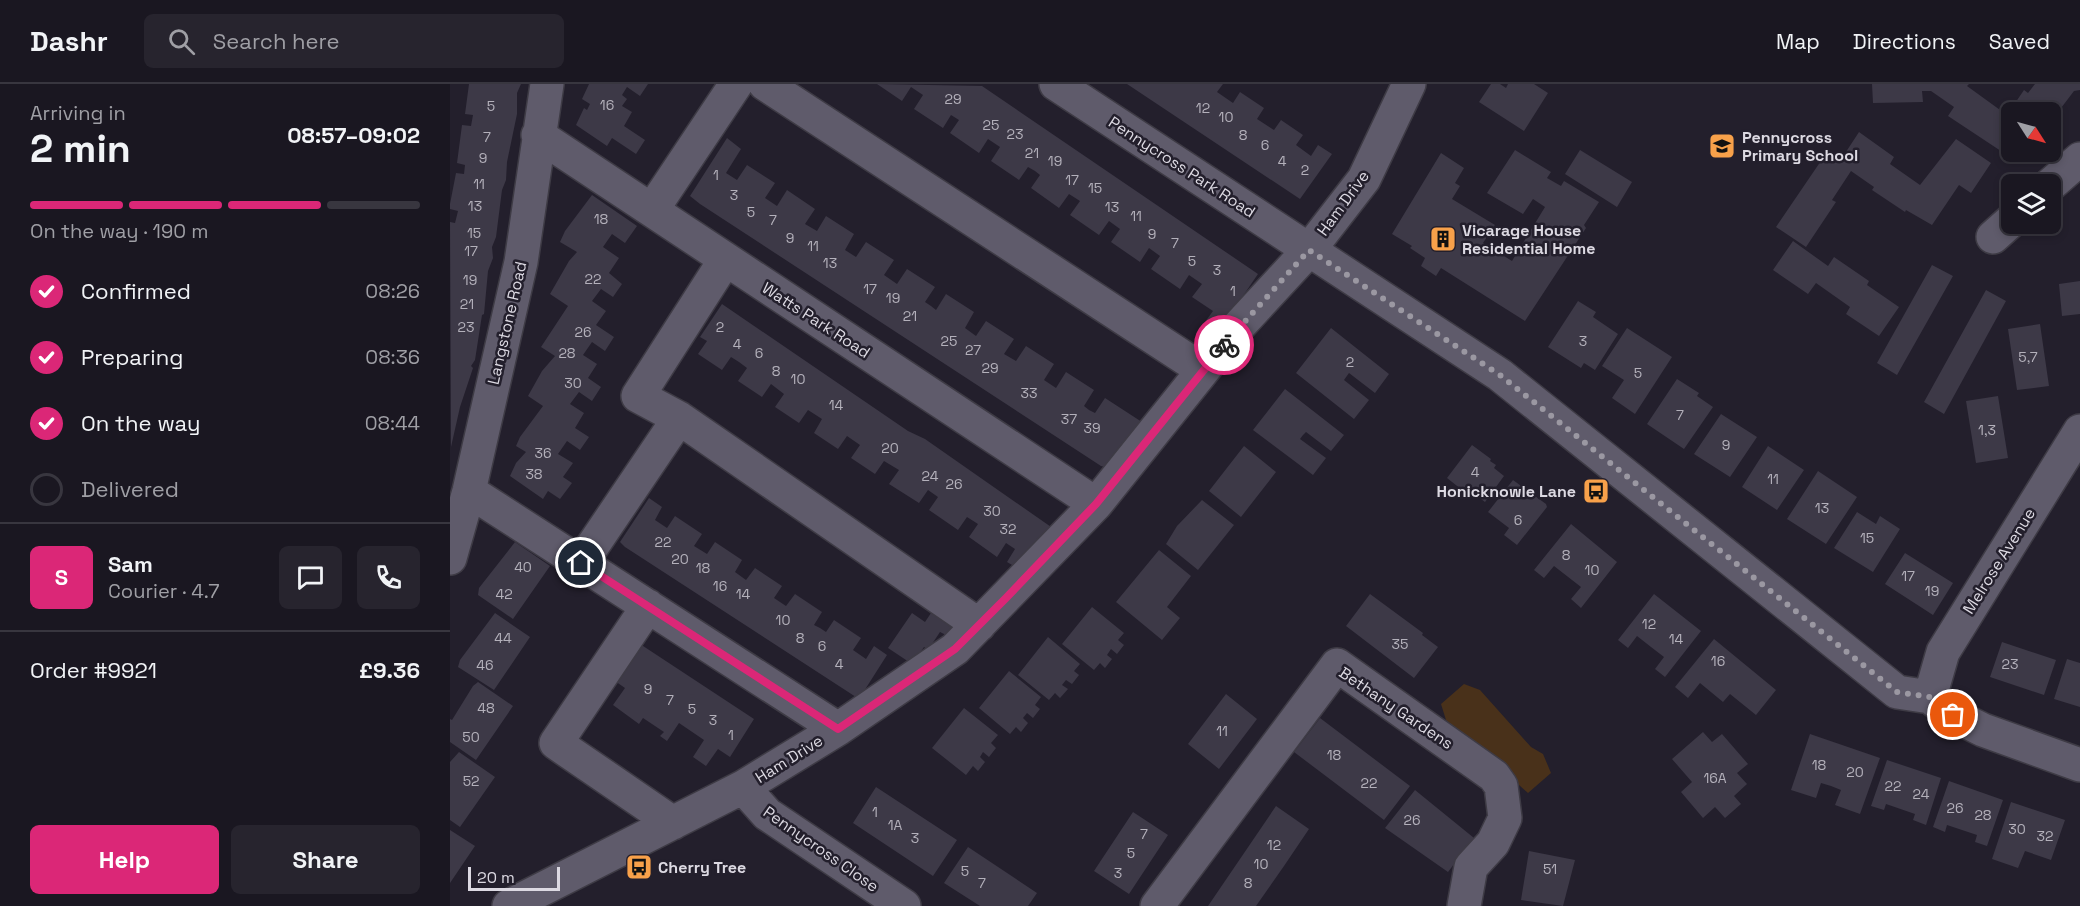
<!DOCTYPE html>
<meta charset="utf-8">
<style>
:root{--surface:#1a1721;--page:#27242e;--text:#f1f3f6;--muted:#9f9fa5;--line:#38363f;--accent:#db2777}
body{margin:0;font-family:"Space Grotesk",sans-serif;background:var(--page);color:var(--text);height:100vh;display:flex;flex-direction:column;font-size:22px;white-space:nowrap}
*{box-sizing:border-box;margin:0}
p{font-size:20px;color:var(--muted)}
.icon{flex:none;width:33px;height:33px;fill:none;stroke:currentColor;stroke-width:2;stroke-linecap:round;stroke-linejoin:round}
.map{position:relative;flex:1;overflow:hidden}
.details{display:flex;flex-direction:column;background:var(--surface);width:450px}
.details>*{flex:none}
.needle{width:39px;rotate:126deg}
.buttons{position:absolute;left:1551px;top:18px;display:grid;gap:12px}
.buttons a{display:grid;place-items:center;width:60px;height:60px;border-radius:9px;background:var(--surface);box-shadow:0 3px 9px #0003,0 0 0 2px var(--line);font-size:30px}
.scale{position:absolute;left:18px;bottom:15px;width:92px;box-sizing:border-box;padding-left:6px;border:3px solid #dcd9e2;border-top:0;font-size:16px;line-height:21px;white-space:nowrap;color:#dcd9e2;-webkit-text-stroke:4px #231f2c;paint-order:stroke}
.pin{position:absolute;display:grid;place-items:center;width:51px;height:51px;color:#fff;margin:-26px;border:3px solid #fff;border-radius:50%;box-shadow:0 2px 6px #0007}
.courier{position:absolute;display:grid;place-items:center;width:60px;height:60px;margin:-30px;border:4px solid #db2777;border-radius:50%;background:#fff;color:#222;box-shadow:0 2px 8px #0007}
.overview em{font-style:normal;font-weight:700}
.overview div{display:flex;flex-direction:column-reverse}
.overview{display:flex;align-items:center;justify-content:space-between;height:102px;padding:0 30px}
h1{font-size:39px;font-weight:700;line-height:45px}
.bar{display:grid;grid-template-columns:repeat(4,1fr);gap:9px 6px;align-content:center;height:72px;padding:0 30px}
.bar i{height:8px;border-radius:4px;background:var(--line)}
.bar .active{background:var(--accent)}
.bar p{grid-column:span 4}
.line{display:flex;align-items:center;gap:15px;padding:0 30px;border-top:2px solid var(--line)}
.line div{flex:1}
.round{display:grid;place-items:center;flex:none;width:63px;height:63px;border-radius:9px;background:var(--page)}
ol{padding:0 30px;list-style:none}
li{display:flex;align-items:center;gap:18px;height:66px}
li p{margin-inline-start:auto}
li .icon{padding:6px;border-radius:50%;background:var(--accent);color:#fff;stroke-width:4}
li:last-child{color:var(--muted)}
li i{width:33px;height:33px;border:3px solid var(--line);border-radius:50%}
.action{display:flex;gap:12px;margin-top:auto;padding:12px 30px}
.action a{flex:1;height:69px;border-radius:9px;background:var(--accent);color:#fff;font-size:24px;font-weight:700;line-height:69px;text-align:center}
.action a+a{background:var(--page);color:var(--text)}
header{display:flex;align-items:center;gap:36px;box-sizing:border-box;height:84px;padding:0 30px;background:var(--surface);border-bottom:2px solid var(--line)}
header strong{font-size:28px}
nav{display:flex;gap:33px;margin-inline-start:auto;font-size:21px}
.search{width:420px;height:54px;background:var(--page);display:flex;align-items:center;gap:15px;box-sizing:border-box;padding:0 21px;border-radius:9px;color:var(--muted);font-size:22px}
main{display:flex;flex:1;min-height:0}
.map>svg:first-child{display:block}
.green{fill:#49311a}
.building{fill:#3d3947}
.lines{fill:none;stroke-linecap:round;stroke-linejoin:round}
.minor-casing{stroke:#3e3b45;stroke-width:36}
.minor{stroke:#5f5b6b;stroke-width:33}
.done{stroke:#9b98a2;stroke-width:6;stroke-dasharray:0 10.8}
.route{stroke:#db2777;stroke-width:8}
.labels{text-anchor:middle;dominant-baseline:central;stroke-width:5;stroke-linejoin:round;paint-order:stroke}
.number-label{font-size:14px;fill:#b4b1bb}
.poi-label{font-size:16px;font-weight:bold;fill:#dcd9e2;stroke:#231f2c;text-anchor:start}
.street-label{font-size:16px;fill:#dcd9e2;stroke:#231f2c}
</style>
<header>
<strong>Dashr</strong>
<div class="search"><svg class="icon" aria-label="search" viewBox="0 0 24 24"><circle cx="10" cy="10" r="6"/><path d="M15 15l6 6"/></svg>Search here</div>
<nav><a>Map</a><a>Directions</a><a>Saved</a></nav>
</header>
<main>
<section class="details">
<div class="overview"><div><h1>2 min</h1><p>Arriving in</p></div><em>08:57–09:02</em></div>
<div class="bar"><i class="active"></i><i class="active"></i><i class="active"></i><i></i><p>On the way · 190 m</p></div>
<ol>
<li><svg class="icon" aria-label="check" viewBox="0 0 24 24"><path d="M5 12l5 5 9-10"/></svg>Confirmed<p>08:26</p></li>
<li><svg class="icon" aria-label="check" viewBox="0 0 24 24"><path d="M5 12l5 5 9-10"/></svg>Preparing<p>08:36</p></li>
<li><svg class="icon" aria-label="check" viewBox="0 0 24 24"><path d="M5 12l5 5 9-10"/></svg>On the way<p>08:44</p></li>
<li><i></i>Delivered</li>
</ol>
<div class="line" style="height:108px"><b class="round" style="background:var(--accent);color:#fff">S</b><div><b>Sam</b><p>Courier · 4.7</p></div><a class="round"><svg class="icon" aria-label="chat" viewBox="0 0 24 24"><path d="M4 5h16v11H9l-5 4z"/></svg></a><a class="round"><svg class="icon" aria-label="phone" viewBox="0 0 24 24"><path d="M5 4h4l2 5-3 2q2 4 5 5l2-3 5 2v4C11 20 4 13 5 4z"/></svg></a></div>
<div class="line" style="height:78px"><div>Order #9921</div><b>£9.36</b></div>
<div class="action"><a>Help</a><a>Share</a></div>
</section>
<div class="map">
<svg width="1630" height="822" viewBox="0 0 1630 822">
<rect width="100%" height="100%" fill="#231f2c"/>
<path class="green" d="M 1014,600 L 1030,606 L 1081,663 L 1093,670 L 1101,689 L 1078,709 L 996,636 L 991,620 Z"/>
<path class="building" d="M 19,0 L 71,0 L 67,9 L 67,30 L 57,78 L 56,96 L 52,106 L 46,153 L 42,163 L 43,174 L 38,187 L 34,230 L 32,231 L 25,276 L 21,282 L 23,284 L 10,323 L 1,363 L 0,138 L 5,139 L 8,127 L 0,125 L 0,120 L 6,89 L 14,90 L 15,81 L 7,79 L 12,41 L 21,42 L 23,31 L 15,30 Z
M 139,0 L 198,0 L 190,12 L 177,3 L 172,11 L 177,15 L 172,22 L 182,28 L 174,42 L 195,56 L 186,70 L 162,54 L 157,62 L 126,41 L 134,24 L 137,26 L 140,20 L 132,15 Z
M 427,0 L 532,2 L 808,190 L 769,247 L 755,238 L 763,227 L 742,213 L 752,200 L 739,191 L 730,205 L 701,185 L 710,172 L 699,164 L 690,178 L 661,158 L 670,145 L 659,137 L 649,151 L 620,131 L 630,117 L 619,110 L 609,124 L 581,104 L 590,91 L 585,87 L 578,83 L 569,96 L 541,77 L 550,63 L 538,55 L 529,69 L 500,49 L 509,36 L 501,31 L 493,44 L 464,25 L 473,11 L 461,3 L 452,17 Z
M 677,0 L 773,0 L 767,8 L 783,19 L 790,8 L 814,24 L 807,35 L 824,46 L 831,36 L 853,51 L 846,61 L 861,72 L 868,61 L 882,70 L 850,115 Z
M 1041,0 L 1050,0 L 1056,4 L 1058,0 L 1084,0 L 1098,9 L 1074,47 L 1029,18 Z
M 1422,0 L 1519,0 L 1517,2 L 1557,31 L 1574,6 L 1578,9 L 1585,0 L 1630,0 L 1630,6 L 1624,7 L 1605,32 L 1600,28 L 1562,28 L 1562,68 L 1573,68 L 1566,77 L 1498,32 L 1504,23 L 1481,7 L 1472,7 L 1473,18 L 1423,19 Z
M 1409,48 L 1444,73 L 1440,80 L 1470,101 L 1506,55 L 1541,79 L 1521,109 L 1509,101 L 1482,141 L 1456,126 L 1455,128 L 1422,106 L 1424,103 L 1401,87 L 1382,116 L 1386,118 L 1356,163 L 1326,143 L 1377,68 L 1390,77 Z
M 277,54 L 291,65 L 276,89 L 287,96 L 297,81 L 325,99 L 315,114 L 327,122 L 337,106 L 365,125 L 355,140 L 367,147 L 376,132 L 404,150 L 395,166 L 406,173 L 416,158 L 444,176 L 434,191 L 447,200 L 457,185 L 485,203 L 475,218 L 481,222 L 486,226 L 496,210 L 524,228 L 515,244 L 526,252 L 536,237 L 564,255 L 554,270 L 566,277 L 576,262 L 604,280 L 594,296 L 606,304 L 616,288 L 644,306 L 634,322 L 639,326 L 645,329 L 655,314 L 695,340 L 658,384 L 651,382 L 250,120 L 240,112 Z
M 1065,66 L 1101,88 L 1097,94 L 1111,102 L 1114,97 L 1149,118 L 1134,141 L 1136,144 L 1075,237 L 991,184 L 986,192 L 971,182 L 975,174 L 960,164 L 962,162 L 942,150 L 991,69 L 1014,84 L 1005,99 L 1010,102 L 1002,115 L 1045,141 L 1033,159 L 1062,177 L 1095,123 L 1083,115 L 1073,130 L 1037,109 Z
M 1130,66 L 1182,98 L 1167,123 L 1115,90 Z
M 142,111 L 187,142 L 175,159 L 162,150 L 153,163 L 169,174 L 159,189 L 172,200 L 163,213 L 151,205 L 142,217 L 156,227 L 146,241 L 164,253 L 155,267 L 142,258 L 133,271 L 147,280 L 138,294 L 151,303 L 142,317 L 129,308 L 120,320 L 134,329 L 125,344 L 139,353 L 130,366 L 117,357 L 108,370 L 123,379 L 113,393 L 122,399 L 110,415 L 98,407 L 93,415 L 60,392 L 66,379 L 76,368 L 66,362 L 70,353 L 93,322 L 78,312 L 92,287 L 105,272 L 91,263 L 118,222 L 100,210 L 119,177 L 127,168 L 110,158 L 115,147 Z
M 1343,157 L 1378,182 L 1384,173 L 1419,197 L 1417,201 L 1449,223 L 1429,252 L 1396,230 L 1400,223 L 1366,199 L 1358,210 L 1323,186 Z
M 1482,181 L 1503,192 L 1447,291 L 1427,279 Z
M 1630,197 L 1630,230 L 1612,232 L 1609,200 Z
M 1536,206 L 1556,217 L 1494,330 L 1474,318 Z
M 1128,217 L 1146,228 L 1143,233 L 1168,250 L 1145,286 L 1134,279 L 1131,284 L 1098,263 Z
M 272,220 L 458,347 L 475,355 L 604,445 L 569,485 L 557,478 L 565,465 L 556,459 L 547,473 L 519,453 L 528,440 L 517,433 L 508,446 L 479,426 L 488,413 L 478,406 L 469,419 L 439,400 L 449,386 L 434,377 L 425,390 L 401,374 L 410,361 L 397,352 L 388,365 L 364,349 L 372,335 L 358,326 L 349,339 L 325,323 L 334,310 L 321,300 L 312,313 L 288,297 L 297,284 L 289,278 L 281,273 L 272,286 L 248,270 L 257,257 L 250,253 Z
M 1590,240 L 1599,302 L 1567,306 L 1558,245 Z
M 881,244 L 939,290 L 925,309 L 899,289 L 894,296 L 919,316 L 904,335 L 846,289 Z
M 1177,244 L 1222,273 L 1185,330 L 1162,314 L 1174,296 L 1152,282 Z
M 1227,295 L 1249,309 L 1247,312 L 1263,323 L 1234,365 L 1197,340 Z
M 835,305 L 894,351 L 881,367 L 856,348 L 853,351 L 850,355 L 876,374 L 863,391 L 803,346 Z
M 1548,312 L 1558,374 L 1526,379 L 1516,317 Z
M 1271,330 L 1307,353 L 1280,393 L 1244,370 Z
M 1022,361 L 1041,375 L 1040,377 L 1046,381 L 1044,384 L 1054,392 L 1035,418 L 1023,409 L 1021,413 L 997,394 Z
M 794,362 L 826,388 L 791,433 L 759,407 Z
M 1318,362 L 1354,386 L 1327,426 L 1292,403 Z
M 1368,387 L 1407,413 L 1376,460 L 1337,435 Z
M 1063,396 L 1096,420 L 1097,423 L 1067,461 L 1054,451 L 1059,444 L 1038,428 Z
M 199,414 L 212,423 L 205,436 L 217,444 L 225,432 L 252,450 L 244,462 L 257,470 L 265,458 L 292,476 L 285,488 L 296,496 L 305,484 L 332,502 L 324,514 L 336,522 L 345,510 L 372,528 L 364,541 L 370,544 L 376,548 L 384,536 L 411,554 L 403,566 L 416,575 L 424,562 L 437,571 L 409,615 L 175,463 L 170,458 Z
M 752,416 L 784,441 L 748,486 L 716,460 L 727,442 Z
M 1407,428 L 1426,440 L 1430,432 L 1450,445 L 1423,488 L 1384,464 Z
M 1121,440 L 1167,478 L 1131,524 L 1121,515 L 1131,503 L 1104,482 L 1094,494 L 1084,486 Z
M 65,458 L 100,482 L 63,535 L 28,511 L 29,504 Z
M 709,466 L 741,492 L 717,523 L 730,534 L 712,556 L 666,518 Z
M 1455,469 L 1503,499 L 1483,531 L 1435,500 Z
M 920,510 L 973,549 L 972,551 L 988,563 L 964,594 L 896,542 Z
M 1204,510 L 1251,547 L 1215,593 L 1205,585 L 1214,573 L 1201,563 L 1187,552 L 1178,564 L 1168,556 Z
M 642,523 L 674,549 L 668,556 L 674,561 L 667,570 L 661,565 L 657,571 L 662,575 L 655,584 L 650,579 L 644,586 L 612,560 Z
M 483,526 L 504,540 L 496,551 L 490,548 L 478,566 L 474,563 L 462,580 L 438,564 L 462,529 L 475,538 Z
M 45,529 L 80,553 L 44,606 L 8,583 L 10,576 Z
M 598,553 L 630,580 L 624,587 L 629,591 L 622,600 L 616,596 L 612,601 L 618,605 L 610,614 L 605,609 L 599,616 L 568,591 Z
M 1264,555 L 1326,606 L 1306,631 L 1280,610 L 1273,618 L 1250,599 L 1238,614 L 1225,603 Z
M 187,558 L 304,635 L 280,673 L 268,665 L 256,682 L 243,673 L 254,656 L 229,639 L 217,657 L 210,652 L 214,648 L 193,634 L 189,640 L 163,621 L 175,604 L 162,595 Z
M 1552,558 L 1606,576 L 1594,611 L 1540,593 Z
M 1617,575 L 1630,579 L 1630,623 L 1604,615 Z
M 559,587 L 591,613 L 585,621 L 590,625 L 583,634 L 577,629 L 573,634 L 578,639 L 571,648 L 566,643 L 560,650 L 529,624 Z
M 28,598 L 63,622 L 26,676 L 0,658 L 0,635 L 2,636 L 23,602 Z
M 776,610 L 807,635 L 769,685 L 738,660 Z
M 514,624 L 548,651 L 541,659 L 546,664 L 539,673 L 533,668 L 530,673 L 535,678 L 528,687 L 523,682 L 516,691 L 482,664 Z
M 870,634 L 960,702 L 934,736 L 844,668 Z
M 1253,648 L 1262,658 L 1272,650 L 1298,680 L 1287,689 L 1297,700 L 1284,712 L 1291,720 L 1275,734 L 1265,723 L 1253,734 L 1231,708 L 1242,698 L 1222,675 Z
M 1360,650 L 1430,674 L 1410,730 L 1385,721 L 1391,706 L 1381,702 L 1371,699 L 1366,714 L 1341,706 Z
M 9,668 L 45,693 L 10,743 L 0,736 L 0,678 Z
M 1437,676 L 1491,694 L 1476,741 L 1463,736 L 1465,730 L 1436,720 L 1434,726 L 1421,722 Z
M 1499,697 L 1553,716 L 1537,762 L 1525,758 L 1527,751 L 1497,741 L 1495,748 L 1483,743 Z
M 426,703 L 507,756 L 483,792 L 403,739 Z
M 965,706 L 1024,754 L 998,788 L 935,744 Z
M 1561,718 L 1615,736 L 1601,776 L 1575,767 L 1568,784 L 1542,775 Z
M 826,722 L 859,745 L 834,782 L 806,822 L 758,822 Z
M 683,728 L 718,751 L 679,810 L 644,787 Z
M 0,746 L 25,762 L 0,799 Z
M 518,763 L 587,809 L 578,822 L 530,822 L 494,799 Z
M 1079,767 L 1125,776 L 1113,822 L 1071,816 Z"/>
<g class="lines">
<defs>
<path id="minor" d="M 315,0 L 753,286
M 606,0 L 1050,291 L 1447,608 L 1480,613 L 1503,631 L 1533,646 L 1630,681
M 88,51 L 646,420
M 1600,101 L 1630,75
M 202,126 L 286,0
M 1543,153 L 1562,136
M 229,334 L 188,312 L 275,176
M 19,407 L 388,645
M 0,474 L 19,407 L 71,178 L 97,0
M 131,479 L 229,334 L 529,541
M 198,522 L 106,659 L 223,739
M 1480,613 L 1493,568 L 1630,347
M 293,703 L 317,730 L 454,822
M 59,822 L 293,703 L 388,645 L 505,565 L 646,420 L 787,244 L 859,166 L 914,95 L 959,0
M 707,822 L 887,581 L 1044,692 L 1051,702 L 1055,734 L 1043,759 L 1021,783 L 1014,822"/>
</defs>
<use href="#minor" class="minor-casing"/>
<use href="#minor" class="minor"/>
</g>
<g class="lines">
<path class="done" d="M 774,261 L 859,166 L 1050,291 L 1447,608 L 1480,613 L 1503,631"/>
<path class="route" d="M 131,479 L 388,645 L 505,565 L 556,514 L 646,420 L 774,261"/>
</g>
<defs>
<symbol id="school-square" viewBox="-11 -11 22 22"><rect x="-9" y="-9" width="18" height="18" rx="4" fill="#f8a14a" stroke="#231f2c"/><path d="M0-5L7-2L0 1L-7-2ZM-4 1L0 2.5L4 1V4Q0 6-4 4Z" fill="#111"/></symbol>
<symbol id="building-square" viewBox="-11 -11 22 22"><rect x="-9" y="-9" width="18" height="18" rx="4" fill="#f8a14a" stroke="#231f2c"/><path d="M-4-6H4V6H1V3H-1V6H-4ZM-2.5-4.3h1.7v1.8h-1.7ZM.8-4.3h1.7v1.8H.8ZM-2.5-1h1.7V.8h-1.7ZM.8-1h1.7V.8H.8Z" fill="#111"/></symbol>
<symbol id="bus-square" viewBox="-11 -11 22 22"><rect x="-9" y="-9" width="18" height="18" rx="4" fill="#f8a14a" stroke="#231f2c"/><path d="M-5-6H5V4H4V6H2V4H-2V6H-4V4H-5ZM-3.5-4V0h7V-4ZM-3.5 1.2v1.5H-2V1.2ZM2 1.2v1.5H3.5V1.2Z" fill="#111"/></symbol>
</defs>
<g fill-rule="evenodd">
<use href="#school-square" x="1257" y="47" width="30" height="30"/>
<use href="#building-square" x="978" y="140" width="30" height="30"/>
<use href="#bus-square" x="1131" y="392" width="30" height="30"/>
<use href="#bus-square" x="174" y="768" width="30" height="30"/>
</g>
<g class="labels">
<g class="number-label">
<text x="503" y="15">29</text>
<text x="157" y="21">16</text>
<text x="41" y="22">5</text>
<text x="753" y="24">12</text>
<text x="776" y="33">10</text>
<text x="541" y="41">25</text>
<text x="565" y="50">23</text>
<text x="793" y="51">8</text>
<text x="37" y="53">7</text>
<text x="815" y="61">6</text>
<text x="582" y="69">21</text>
<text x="33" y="74">9</text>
<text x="605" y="77">19</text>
<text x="832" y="77">4</text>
<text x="855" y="86">2</text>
<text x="266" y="91">1</text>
<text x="622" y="96">17</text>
<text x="29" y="100">11</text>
<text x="645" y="104">15</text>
<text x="284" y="111">3</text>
<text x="25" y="122">13</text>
<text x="662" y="123">13</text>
<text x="301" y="128">5</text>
<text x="686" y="132">11</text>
<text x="151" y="135">18</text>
<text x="323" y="136">7</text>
<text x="24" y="149">15</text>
<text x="702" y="150">9</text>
<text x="340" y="154">9</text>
<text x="725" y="159">7</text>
<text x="363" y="162">11</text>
<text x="21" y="167">17</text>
<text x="742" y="177">5</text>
<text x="380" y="179">13</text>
<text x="767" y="186">3</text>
<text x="143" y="195">22</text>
<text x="20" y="196">19</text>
<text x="420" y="205">17</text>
<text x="783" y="207">1</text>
<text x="443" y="214">19</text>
<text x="17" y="220">21</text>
<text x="460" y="232">21</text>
<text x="16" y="243">23</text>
<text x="270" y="243">2</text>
<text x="133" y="248">26</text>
<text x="499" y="257">25</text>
<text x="1133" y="257">3</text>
<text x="287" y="260">4</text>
<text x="523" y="266">27</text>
<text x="117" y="269">28</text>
<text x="309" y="269">6</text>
<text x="1578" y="273">5,7</text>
<text x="900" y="278">2</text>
<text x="540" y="284">29</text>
<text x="326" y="287">8</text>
<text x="1188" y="289">5</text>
<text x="348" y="295">10</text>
<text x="123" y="299">30</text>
<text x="579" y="309">33</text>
<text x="386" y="321">14</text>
<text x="1230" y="331">7</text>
<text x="619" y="335">37</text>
<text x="642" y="344">39</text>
<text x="1537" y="346">1,3</text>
<text x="1276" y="361">9</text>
<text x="440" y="364">20</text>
<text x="93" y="369">36</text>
<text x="1025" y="388">4</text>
<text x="84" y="390">38</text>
<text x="480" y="392">24</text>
<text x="1323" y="395">11</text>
<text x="504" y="400">26</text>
<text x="1372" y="424">13</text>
<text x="542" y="427">30</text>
<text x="1068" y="436">6</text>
<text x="558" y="445">32</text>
<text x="1417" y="454">15</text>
<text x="213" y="458">22</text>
<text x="1116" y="471">8</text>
<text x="230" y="475">20</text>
<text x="73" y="483">40</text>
<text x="253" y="484">18</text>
<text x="1142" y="486">10</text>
<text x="1458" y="492">17</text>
<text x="270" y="502">16</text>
<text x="1482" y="507">19</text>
<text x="54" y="510">42</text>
<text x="293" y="510">14</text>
<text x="333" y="536">10</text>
<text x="1199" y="540">12</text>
<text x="53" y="554">44</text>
<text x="350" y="554">8</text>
<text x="1226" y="555">14</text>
<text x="950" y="560">35</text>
<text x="372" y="562">6</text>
<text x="1268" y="577">16</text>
<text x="389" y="580">4</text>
<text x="1560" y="580">23</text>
<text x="35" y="581">46</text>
<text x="198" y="605">9</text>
<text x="220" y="616">7</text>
<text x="36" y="624">48</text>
<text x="242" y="625">5</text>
<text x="263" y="636">3</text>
<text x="772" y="647">11</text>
<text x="281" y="651">1</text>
<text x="21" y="653">50</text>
<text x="884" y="671">18</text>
<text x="1369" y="681">18</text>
<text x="1405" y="688">20</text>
<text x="1265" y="694">16A</text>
<text x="21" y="697">52</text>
<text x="919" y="699">22</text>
<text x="1443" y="702">22</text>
<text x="1471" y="710">24</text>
<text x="1505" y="724">26</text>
<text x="425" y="728">1</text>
<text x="1533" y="731">28</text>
<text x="962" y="736">26</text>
<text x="445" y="741">1A</text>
<text x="1567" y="745">30</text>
<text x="694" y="750">7</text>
<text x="1595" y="752">32</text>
<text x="465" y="754">3</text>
<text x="824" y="761">12</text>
<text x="681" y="769">5</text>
<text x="811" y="780">10</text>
<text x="1100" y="785">51</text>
<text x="515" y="787">5</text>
<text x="668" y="789">3</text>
<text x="532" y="799">7</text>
<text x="798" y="799">8</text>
</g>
<g class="poi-label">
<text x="1292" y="53">Pennycross<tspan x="1292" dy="18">Primary School</tspan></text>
<text x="1012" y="146">Vicarage House<tspan x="1012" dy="18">Residential Home</tspan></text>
<text x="1126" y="407" text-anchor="end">Honicknowle Lane</text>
<text x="208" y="783">Cherry Tree</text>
</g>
<g class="street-label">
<text transform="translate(732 83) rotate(33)">Pennycross Park Road</text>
<text transform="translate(893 119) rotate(-54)">Ham Drive</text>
<text transform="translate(366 236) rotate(33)">Watts Park Road</text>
<text transform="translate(57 239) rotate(-77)">Langstone Road</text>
<text transform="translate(1549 477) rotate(-58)">Melrose Avenue</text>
<text transform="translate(946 624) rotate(34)">Bethany Gardens</text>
<text transform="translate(339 675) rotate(-32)">Ham Drive</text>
<text transform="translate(371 765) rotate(35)">Pennycross Close</text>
</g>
</g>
</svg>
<div class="buttons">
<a><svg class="needle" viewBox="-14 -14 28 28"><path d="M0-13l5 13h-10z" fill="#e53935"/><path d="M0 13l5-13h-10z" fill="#9f9fa5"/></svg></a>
<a><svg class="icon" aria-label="layers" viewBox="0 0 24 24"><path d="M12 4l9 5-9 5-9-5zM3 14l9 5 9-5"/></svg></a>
</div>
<div class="scale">20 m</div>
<div class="pin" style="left:1503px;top:631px;background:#ea580c"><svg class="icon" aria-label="bag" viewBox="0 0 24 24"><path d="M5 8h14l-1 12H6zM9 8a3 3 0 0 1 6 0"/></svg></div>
<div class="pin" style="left:131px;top:479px;background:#1f2937"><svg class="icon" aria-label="home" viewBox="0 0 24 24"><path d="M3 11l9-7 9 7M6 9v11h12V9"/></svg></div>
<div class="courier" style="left:774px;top:261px"><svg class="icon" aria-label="bike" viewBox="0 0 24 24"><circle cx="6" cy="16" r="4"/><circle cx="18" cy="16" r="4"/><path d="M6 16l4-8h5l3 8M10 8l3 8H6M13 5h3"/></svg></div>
</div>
</main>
